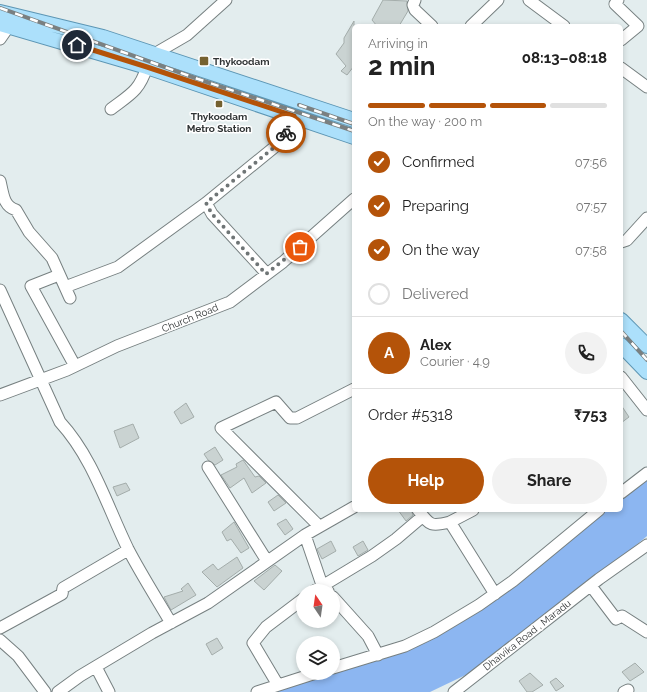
<!DOCTYPE html>
<meta charset="utf-8">
<style>
:root{--surface:#fff;--page:#f2f2f2;--text:#222;--muted:#767676;--line:#e0e0e0;--accent:#b45309}
body{margin:0;font-family:Raleway,sans-serif;background:var(--page);color:var(--text);height:100vh;display:flex;flex-direction:column;font-size:15px;white-space:nowrap}
*{box-sizing:border-box;margin:0}
p{font-size:13px;color:var(--muted)}
.icon{flex:none;width:22px;height:22px;fill:none;stroke:currentColor;stroke-width:2;stroke-linecap:round;stroke-linejoin:round}
.map{position:relative;flex:1;overflow:hidden}
.panel{position:absolute;left:352px;top:24px;width:271px;height:488px;display:flex;flex-direction:column;background:var(--surface);border-radius:6px;box-shadow:0 2px 6px #0003}
.panel>*{flex:none}
.needle{width:26px;rotate:347deg}
.controls{position:absolute;left:296px;top:584px;display:grid;gap:8px}
.controls a{display:grid;place-items:center;width:44px;height:44px;border-radius:50%;background:var(--surface);box-shadow:0 2px 6px #0003;font-size:20px}
.pin{position:absolute;display:grid;place-items:center;width:34px;height:34px;color:#fff;margin:-17px;border:2px solid #fff;border-radius:50%;box-shadow:0 1px 4px #0007}
.courier{position:absolute;display:grid;place-items:center;width:40px;height:40px;margin:-20px;border:3px solid #b45309;border-radius:50%;background:#fff;color:#222;box-shadow:0 1px 5px #0007}
.summary em{font-style:normal;font-weight:700}
.summary div{display:flex;flex-direction:column-reverse}
.summary{display:flex;align-items:center;justify-content:space-between;height:68px;padding:0 16px}
h1{font-size:26px;font-weight:700;line-height:30px}
.bar{display:grid;grid-template-columns:repeat(4,1fr);gap:6px 4px;align-content:center;height:48px;padding:0 16px}
.bar i{height:5px;border-radius:3px;background:var(--line)}
.bar .on{background:var(--accent)}
.bar p{grid-column:span 4}
.line{display:flex;align-items:center;gap:10px;padding:0 16px;border-top:1px solid var(--line)}
.line div{flex:1}
.round{display:grid;place-items:center;flex:none;width:42px;height:42px;border-radius:21px;background:var(--page)}
ol{padding:0 16px;list-style:none}
li{display:flex;align-items:center;gap:12px;height:44px}
li p{margin-inline-start:auto}
li .icon{padding:4px;border-radius:50%;background:var(--accent);color:#fff;stroke-width:4}
li:last-child{color:var(--muted)}
li i{width:22px;height:22px;border:2px solid var(--line);border-radius:50%}
.cta{display:flex;gap:8px;margin-top:auto;padding:8px 16px}
.cta a{flex:1;height:46px;border-radius:24px;background:var(--accent);color:#fff;font-size:16px;font-weight:700;line-height:46px;text-align:center}
.cta a+a{background:var(--page);color:var(--text)}
.map>svg:first-child{display:block}
.water{fill:#8cb6f1}
.building{fill:#cad3d2;stroke:#a4adab}
.lines{fill:none;stroke-linecap:round;stroke-linejoin:round}
.minor-casing{stroke:#778081;stroke-width:13}
.major-casing{stroke:#5d96b4;stroke-width:16}
.minor{stroke:#fff;stroke-width:11}
.major{stroke:#ace0fb;stroke-width:14}
.rail-casing{stroke:#7a8081;stroke-width:4}
.rail{stroke:#fff;stroke-width:2.5;stroke-dasharray:8;stroke-linecap:butt}
.done{stroke:#6f7576;stroke-width:4;stroke-dasharray:0 7.2}
.route{stroke:#b45309;stroke-width:5}
.poi-dot{fill:#756130;stroke:#fff;stroke-width:1.5}
.labels{text-anchor:middle;dominant-baseline:central;stroke-width:3;stroke-linejoin:round;paint-order:stroke}
.poi-label{font-size:10px;font-weight:bold;fill:#303435;stroke:#fff;text-anchor:start}
.street-label{font-size:10px;fill:#303435;stroke:#fff}
</style>
<div class="map">
<svg width="647" height="692" viewBox="0 0 647 692">
<rect width="100%" height="100%" fill="#e3edee"/>
<path class="water" d="M 647,475 L 647,536 L 595,580 L 476,670 L 430,692 L 270,692 L 421,644 L 602,510 L 621,510 L 621,495 Z"/>
<path class="building" d="M 383,0 L 407,1 L 408,11 L 399,26 L 377,26 L 372,20 Z
M 354,21 L 354,66 L 347,75 L 341,71 L 346,66 L 336,54 L 344,43 L 344,38 Z
M 186,403 L 194,417 L 181,424 L 174,412 Z
M 621,405 L 629,417 L 621,423 Z
M 133,424 L 139,438 L 120,448 L 114,431 Z
M 215,447 L 223,460 L 215,465 L 208,460 L 204,454 Z
M 243,460 L 255,477 L 259,476 L 266,483 L 252,493 L 244,478 L 230,488 L 221,475 L 237,467 L 236,464 Z
M 126,483 L 130,490 L 117,496 L 113,487 Z
M 278,495 L 286,503 L 274,511 L 268,502 Z
M 398,510 L 411,510 L 413,515 L 406,521 Z
M 286,519 L 293,529 L 285,535 L 277,524 Z
M 234,522 L 249,548 L 241,553 L 231,539 L 227,541 L 222,532 Z
M 331,541 L 336,551 L 322,559 L 317,549 Z
M 363,541 L 368,550 L 358,556 L 353,547 Z
M 237,557 L 243,568 L 217,587 L 202,572 L 213,564 L 218,570 Z
M 275,565 L 282,571 L 264,590 L 254,581 Z
M 188,583 L 196,595 L 171,610 L 164,597 L 183,591 L 181,589 Z
M 217,638 L 223,648 L 212,655 L 206,644 Z
M 635,663 L 644,672 L 630,681 L 622,672 Z
M 530,673 L 543,685 L 532,692 L 527,692 L 519,681 Z
M 556,678 L 564,686 L 556,691 L 550,682 Z"/>
<g class="lines">
<defs>
<path id="minor" d="M 415,0 L 413,5 L 415,10 L 432,26
M 529,0 L 564,26
M 618,0 L 615,4 L 638,26 L 621,40
M 471,26 L 498,0
M 0,39 L 9,26
M 156,53 L 187,35 L 226,0
M 621,68 L 647,87
M 111,109 C 131,94 139,91 147,67
M 0,181 C 3,193 3,206 16,210 L 29,232 L 52,258 L 70,298
M 206,203 L 212,214 L 267,274
M 621,242 L 627,240 L 647,218
M 59,275 L 31,286 L 75,366
M 65,287 L 118,267 L 206,203 L 282,141 L 294,117
M 0,290 L 60,422 C 93,458 107,506 128,549 C 141,574 157,599 171,623
M 621,377 L 647,410
M 0,395 L 67,370 L 117,346 L 230,302 L 283,262 L 354,199
M 208,467 L 267,561
M 621,493 L 647,473
M 418,510 C 430,525 430,527 450,522 L 495,594
M 450,522 L 473,510
M 319,526 L 221,428 L 276,402 L 290,418 L 297,418 L 354,389
M 305,535 L 322,585 L 328,591
M 591,586 L 616,619 L 622,616 L 647,632
M 314,591 L 372,556 L 396,539 L 423,516
M 333,597 L 368,636 L 378,655
M 0,628 L 62,594 L 63,588 L 128,550
M 0,640 L 18,656 L 45,692
M 96,667 L 109,692
M 333,668 L 405,646 L 434,632 L 479,605 L 513,581 L 599,510
M 278,685 L 253,643 L 266,627 L 303,599
M 58,692 L 80,676 L 152,633 L 208,603 L 305,535 L 354,507
M 257,692 L 316,673
M 454,692 L 599,579 L 647,545
M 624,692 L 628,690"/>
<path id="major" d="M 0,12 L 103,37 L 354,120
M 0,24 L 147,67 L 354,137
M 621,320 L 647,346
M 621,345 L 647,372"/>
</defs>
<use href="#minor" class="minor-casing"/>
<use href="#major" class="major-casing"/>
<use href="#minor" class="minor"/>
<use href="#major" class="major"/>
<defs>
<path id="rail" d="M 0,8 L 198,79 L 354,131
M 299,105 L 354,124
M 621,331 L 647,360"/>
</defs>
<use href="#rail" class="rail-casing"/>
<use href="#rail" class="rail"/>
</g>
<g class="lines">
<path class="done" d="M 286,133 L 282,141 L 206,203 L 212,214 L 266,274 L 300,247"/>
<path class="route" d="M 77,45 L 147,67 L 294,116 L 286,133"/>
</g>
<g class="poi-dot">
<rect x="199" y="56" width="10" height="10" rx="2"/>
<rect x="215" y="100" width="8" height="8" rx="2"/>
</g>
<g class="labels">
<g class="poi-label">
<text x="213" y="61">Thykoodam</text>
<text x="219" y="116" text-anchor="middle">Thykoodam<tspan x="219" dy="12">Metro Station</tspan></text>
</g>
<g class="street-label">
<text transform="translate(190 318) rotate(-22)">Church Road</text>
<text transform="translate(527 635) rotate(-38)">Dhaivika Road , Maradu</text>
</g>
</g>
</svg>
<div class="controls">
<a><svg class="needle" viewBox="-14 -14 28 28"><path d="M0-13l5 13h-10z" fill="#e53935"/><path d="M0 13l5-13h-10z" fill="#767676"/></svg></a>
<a><svg class="icon" aria-label="layers" viewBox="0 0 24 24"><path d="M12 4l9 5-9 5-9-5zM3 14l9 5 9-5"/></svg></a>
</div>
<div class="pin" style="left:300px;top:247px;background:#ea580c"><svg class="icon" aria-label="bag" viewBox="0 0 24 24"><path d="M5 8h14l-1 12H6zM9 8a3 3 0 0 1 6 0"/></svg></div>
<div class="pin" style="left:77px;top:45px;background:#1f2937"><svg class="icon" aria-label="home" viewBox="0 0 24 24"><path d="M3 11l9-7 9 7M6 9v11h12V9"/></svg></div>
<div class="courier" style="left:286px;top:133px"><svg class="icon" aria-label="bike" viewBox="0 0 24 24"><circle cx="6" cy="16" r="4"/><circle cx="18" cy="16" r="4"/><path d="M6 16l4-8h5l3 8M10 8l3 8H6M13 5h3"/></svg></div>
<section class="panel">
<div class="summary"><div><h1>2 min</h1><p>Arriving in</p></div><em>08:13–08:18</em></div>
<div class="bar"><i class="on"></i><i class="on"></i><i class="on"></i><i></i><p>On the way · 200 m</p></div>
<ol>
<li><svg class="icon" aria-label="check" viewBox="0 0 24 24"><path d="M5 12l5 5 9-10"/></svg>Confirmed<p>07:56</p></li>
<li><svg class="icon" aria-label="check" viewBox="0 0 24 24"><path d="M5 12l5 5 9-10"/></svg>Preparing<p>07:57</p></li>
<li><svg class="icon" aria-label="check" viewBox="0 0 24 24"><path d="M5 12l5 5 9-10"/></svg>On the way<p>07:58</p></li>
<li><i></i>Delivered</li>
</ol>
<div class="line" style="height:72px"><b class="round" style="background:var(--accent);color:#fff">A</b><div><b>Alex</b><p>Courier · 4.9</p></div><a class="round"><svg class="icon" aria-label="phone" viewBox="0 0 24 24"><path d="M5 4h4l2 5-3 2q2 4 5 5l2-3 5 2v4C11 20 4 13 5 4z"/></svg></a></div>
<div class="line" style="height:52px"><div>Order #5318</div><b>₹753</b></div>
<div class="cta"><a>Help</a><a>Share</a></div>
</section>
</div>
